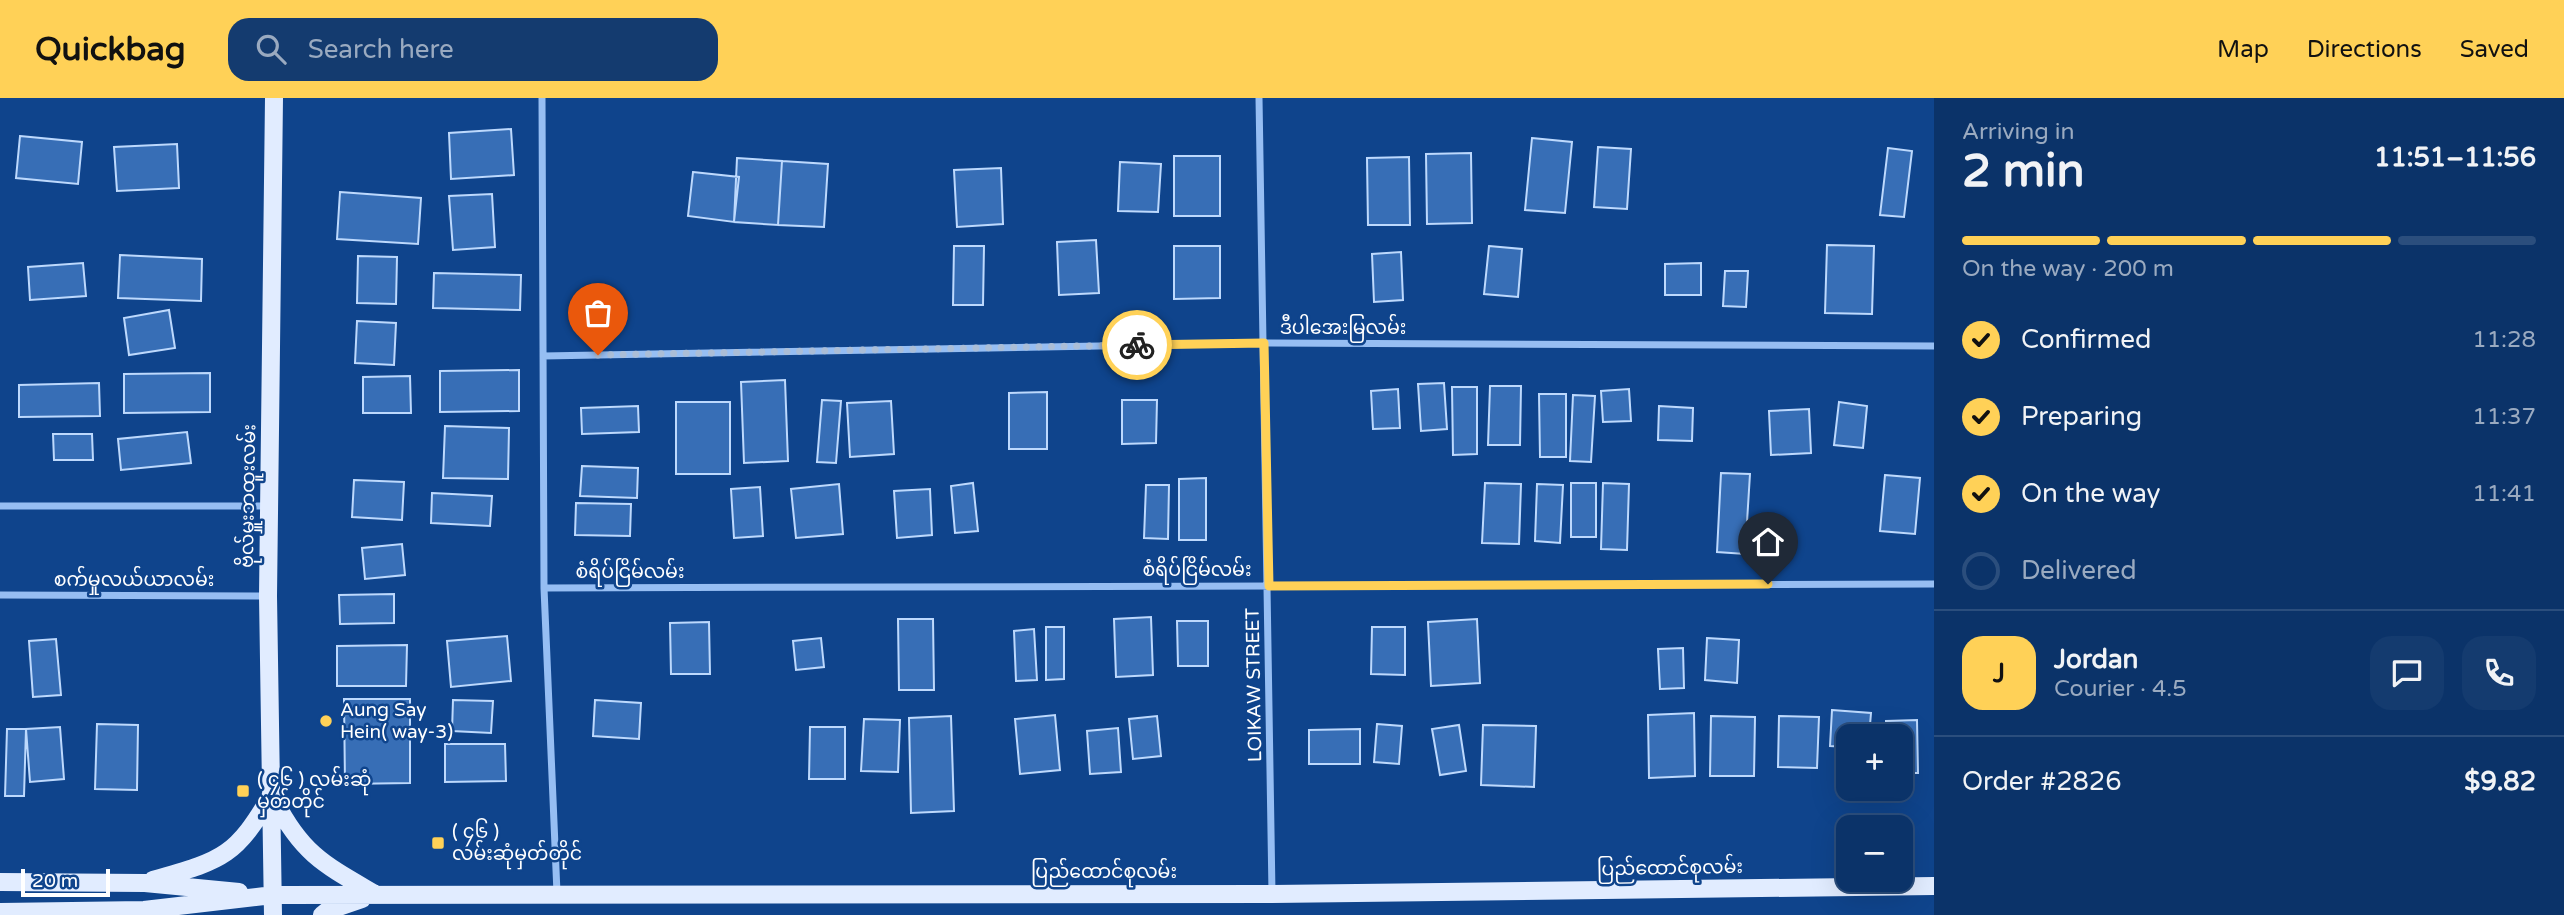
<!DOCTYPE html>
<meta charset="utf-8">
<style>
:root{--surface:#0b3369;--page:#143b6f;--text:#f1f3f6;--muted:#9aaac0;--line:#2b4e7d;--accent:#ffd157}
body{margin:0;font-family:"Varela Round","Noto Sans Myanmar",sans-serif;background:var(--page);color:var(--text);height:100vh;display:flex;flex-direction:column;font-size:26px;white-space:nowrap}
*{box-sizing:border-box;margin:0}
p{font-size:23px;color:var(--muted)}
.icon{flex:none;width:38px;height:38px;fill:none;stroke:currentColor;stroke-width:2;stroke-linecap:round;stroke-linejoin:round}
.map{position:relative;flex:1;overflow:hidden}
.side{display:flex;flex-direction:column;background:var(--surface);width:630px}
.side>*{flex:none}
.controls{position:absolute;left:1836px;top:626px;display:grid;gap:14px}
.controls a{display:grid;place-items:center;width:77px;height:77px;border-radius:14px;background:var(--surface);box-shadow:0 7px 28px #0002,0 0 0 2px var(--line);font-size:35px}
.scale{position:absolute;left:21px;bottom:18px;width:89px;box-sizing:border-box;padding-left:7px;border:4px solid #fff;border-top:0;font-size:19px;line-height:24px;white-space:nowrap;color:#fff;-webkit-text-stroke:5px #0f448c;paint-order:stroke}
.pin{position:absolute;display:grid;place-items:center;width:60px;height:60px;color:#fff;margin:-72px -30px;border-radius:50% 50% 50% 0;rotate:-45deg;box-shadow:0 0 7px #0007}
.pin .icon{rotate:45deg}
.courier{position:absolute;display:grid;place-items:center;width:70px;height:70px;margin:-35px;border:5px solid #ffd157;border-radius:50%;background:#fff;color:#222;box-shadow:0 2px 9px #0007}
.overview em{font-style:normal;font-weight:700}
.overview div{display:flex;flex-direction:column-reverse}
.overview{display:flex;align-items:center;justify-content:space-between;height:119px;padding:0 28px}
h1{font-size:46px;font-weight:700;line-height:52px}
.bar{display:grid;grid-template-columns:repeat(4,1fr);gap:10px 7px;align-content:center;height:84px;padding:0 28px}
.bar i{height:9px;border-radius:5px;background:var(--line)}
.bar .current{background:var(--accent)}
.bar p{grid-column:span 4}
.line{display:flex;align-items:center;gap:18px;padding:0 28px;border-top:2px solid var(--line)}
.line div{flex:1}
.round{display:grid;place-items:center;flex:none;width:74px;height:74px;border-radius:21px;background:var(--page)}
ol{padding:0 28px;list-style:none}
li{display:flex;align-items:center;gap:21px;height:77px}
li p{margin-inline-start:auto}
li .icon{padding:7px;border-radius:50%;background:var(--accent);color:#111;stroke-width:4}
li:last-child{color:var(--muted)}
li i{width:38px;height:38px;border:4px solid var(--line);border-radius:50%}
header{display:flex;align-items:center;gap:42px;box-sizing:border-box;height:98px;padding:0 35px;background:var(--accent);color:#111}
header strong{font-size:33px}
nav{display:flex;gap:38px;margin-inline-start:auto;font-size:24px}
.search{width:490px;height:63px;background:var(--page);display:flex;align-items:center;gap:18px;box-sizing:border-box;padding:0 24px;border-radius:21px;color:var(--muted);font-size:26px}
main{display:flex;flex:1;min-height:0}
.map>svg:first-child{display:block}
.building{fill:#376eb6;stroke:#bdd9fd;stroke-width:2}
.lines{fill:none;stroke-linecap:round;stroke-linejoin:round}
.street{stroke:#96bef3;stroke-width:7}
.primary{stroke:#e1ecff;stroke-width:18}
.done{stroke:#abbed7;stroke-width:7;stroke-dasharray:0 12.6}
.route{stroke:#ffd157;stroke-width:9}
.poi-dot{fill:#ffd157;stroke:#0f448c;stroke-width:2.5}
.labels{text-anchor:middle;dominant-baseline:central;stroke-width:5;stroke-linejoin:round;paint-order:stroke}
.street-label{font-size:19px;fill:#fff;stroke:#0f448c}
.poi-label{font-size:19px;fill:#fff;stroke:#0f448c;text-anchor:start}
</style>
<header>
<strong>Quickbag</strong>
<div class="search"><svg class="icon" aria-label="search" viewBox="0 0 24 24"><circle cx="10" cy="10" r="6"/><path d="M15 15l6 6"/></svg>Search here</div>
<nav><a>Map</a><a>Directions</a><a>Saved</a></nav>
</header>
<main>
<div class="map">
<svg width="1934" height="817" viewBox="0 0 1934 817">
<rect width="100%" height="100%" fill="#0f448c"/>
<path class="building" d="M 511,31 L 514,77 L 451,81 L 449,35 Z
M 20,38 L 82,44 L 78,86 L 16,80 Z
M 1532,40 L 1572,44 L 1565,115 L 1525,112 Z
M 177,46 L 179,90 L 117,93 L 114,49 Z
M 1598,49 L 1631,51 L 1627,111 L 1594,109 Z
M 1888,50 L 1912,53 L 1904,119 L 1880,117 Z
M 1471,55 L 1472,125 L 1427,126 L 1426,56 Z
M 1174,58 L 1220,58 L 1220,118 L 1174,118 Z
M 1409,59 L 1410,127 L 1368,127 L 1367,60 Z
M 737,60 L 782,63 L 778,127 L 734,124 Z
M 782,63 L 828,66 L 824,129 L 778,127 Z
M 1120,64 L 1161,66 L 1158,114 L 1118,113 Z
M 1001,70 L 1003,126 L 957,129 L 954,72 Z
M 693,74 L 739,79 L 734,124 L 688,118 Z
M 340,94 L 421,100 L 418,146 L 337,141 Z
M 492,96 L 495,149 L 453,152 L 449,98 Z
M 1096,142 L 1099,195 L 1059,197 L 1057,144 Z
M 1827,147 L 1874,148 L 1872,216 L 1825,215 Z
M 954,148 L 984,148 L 983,207 L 953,207 Z
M 1174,148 L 1220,148 L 1220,200 L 1174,201 Z
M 1489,148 L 1522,151 L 1518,199 L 1484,196 Z
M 1401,154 L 1403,202 L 1374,204 L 1372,156 Z
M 120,157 L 202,161 L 201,203 L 118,200 Z
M 358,158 L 397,159 L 396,206 L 357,205 Z
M 83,165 L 86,198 L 30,202 L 28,169 Z
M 1701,165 L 1701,197 L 1665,197 L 1665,166 Z
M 1725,173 L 1748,173 L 1746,209 L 1723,208 Z
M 434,175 L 521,177 L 520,212 L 433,210 Z
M 169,212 L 175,250 L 129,257 L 124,220 Z
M 357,223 L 396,225 L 394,267 L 355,265 Z
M 519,272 L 519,313 L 440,314 L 440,273 Z
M 210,275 L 210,314 L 124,315 L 124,276 Z
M 410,278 L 411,315 L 363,315 L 363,279 Z
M 785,282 L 788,363 L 744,365 L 741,284 Z
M 99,285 L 100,318 L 19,319 L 19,287 Z
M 1444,285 L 1447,331 L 1421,333 L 1418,286 Z
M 1490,288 L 1521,288 L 1520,347 L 1488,347 Z
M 1452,289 L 1477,289 L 1477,356 L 1453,357 Z
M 1398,291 L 1400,330 L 1373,331 L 1371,293 Z
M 1629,291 L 1631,323 L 1603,324 L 1601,293 Z
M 1047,294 L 1047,351 L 1009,351 L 1009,295 Z
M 1539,296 L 1566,296 L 1566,359 L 1540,359 Z
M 1573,297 L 1595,298 L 1591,364 L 1570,363 Z
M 822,302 L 841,303 L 836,365 L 817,364 Z
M 1122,302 L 1157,302 L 1156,345 L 1122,346 Z
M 891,303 L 894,356 L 850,359 L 847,305 Z
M 676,304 L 730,304 L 730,376 L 676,376 Z
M 1839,304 L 1867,308 L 1863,350 L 1834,347 Z
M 638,308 L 639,334 L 582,336 L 581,310 Z
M 1659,308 L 1693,310 L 1692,343 L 1658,342 Z
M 1809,311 L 1811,355 L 1771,357 L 1769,313 Z
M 445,328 L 509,330 L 508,381 L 443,380 Z
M 187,334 L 191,365 L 121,372 L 118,341 Z
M 53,336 L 92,336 L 93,362 L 54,362 Z
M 582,368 L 638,370 L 637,400 L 580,398 Z
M 1721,375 L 1750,376 L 1745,456 L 1717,454 Z
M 1885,377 L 1920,380 L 1915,436 L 1880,433 Z
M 1206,380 L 1206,442 L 1179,442 L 1179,381 Z
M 354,382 L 404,384 L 402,422 L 352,419 Z
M 973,385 L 978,433 L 955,435 L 951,388 Z
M 1485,385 L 1521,386 L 1519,446 L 1482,445 Z
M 1571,385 L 1596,385 L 1596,439 L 1571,439 Z
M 1603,385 L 1629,386 L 1627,452 L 1601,451 Z
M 839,386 L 843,436 L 796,440 L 791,391 Z
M 1537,386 L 1563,387 L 1560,445 L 1535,443 Z
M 1146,387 L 1169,387 L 1168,441 L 1144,440 Z
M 760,389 L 763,438 L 734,440 L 731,391 Z
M 930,391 L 932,437 L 897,440 L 894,393 Z
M 432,395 L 492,398 L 490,428 L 431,425 Z
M 576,405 L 631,406 L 630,438 L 575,437 Z
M 402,446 L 405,477 L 365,481 L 362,450 Z
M 394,496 L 394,525 L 340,526 L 339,497 Z
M 1151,519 L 1153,577 L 1116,579 L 1114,521 Z
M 898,521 L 933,521 L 934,592 L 899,592 Z
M 1477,521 L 1480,585 L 1431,588 L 1428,524 Z
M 1177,523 L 1208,523 L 1208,568 L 1178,568 Z
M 709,524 L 710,576 L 671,576 L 670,525 Z
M 1046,529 L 1064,529 L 1064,581 L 1046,582 Z
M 1372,529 L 1405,529 L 1405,577 L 1371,576 Z
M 1034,531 L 1037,582 L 1016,583 L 1014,533 Z
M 507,538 L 511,583 L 451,589 L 447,543 Z
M 821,540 L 824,569 L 796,572 L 793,543 Z
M 1707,540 L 1739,542 L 1737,585 L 1705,582 Z
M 56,541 L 61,597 L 33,599 L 29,543 Z
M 407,547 L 406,588 L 337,588 L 337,548 Z
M 1683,550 L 1684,590 L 1660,591 L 1658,551 Z
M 344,601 L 410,601 L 410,685 L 345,686 Z
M 453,602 L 493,603 L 491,635 L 452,633 Z
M 595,602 L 641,605 L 639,641 L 593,638 Z
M 1832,612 L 1871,615 L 1869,639 L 1848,639 L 1848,649 L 1830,648 Z
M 1694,615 L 1695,678 L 1649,680 L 1648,617 Z
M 1055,617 L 1060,672 L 1020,676 L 1015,621 Z
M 951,618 L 954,713 L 911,715 L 909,620 Z
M 1157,618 L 1161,658 L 1133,661 L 1129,621 Z
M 1711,618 L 1755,619 L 1754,678 L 1710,678 Z
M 1779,618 L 1819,619 L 1817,670 L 1778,669 Z
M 864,621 L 900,622 L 898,674 L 861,673 Z
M 1917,622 L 1918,675 L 1900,675 L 1900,639 L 1886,639 L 1886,623 Z
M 97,626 L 138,627 L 137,692 L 95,691 Z
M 1377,626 L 1402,628 L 1399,666 L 1374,664 Z
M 1459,627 L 1466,673 L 1440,677 L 1432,631 Z
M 1483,627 L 1536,628 L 1534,689 L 1481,687 Z
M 60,629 L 64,681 L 30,684 L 26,631 Z
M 810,629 L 845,629 L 845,681 L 809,681 Z
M 1118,630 L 1121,674 L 1090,676 L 1087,633 Z
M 7,631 L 26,631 L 24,698 L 5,698 Z
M 1360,631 L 1360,666 L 1309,666 L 1309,632 Z
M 445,646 L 505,646 L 506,683 L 445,684 Z"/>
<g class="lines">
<path class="street" d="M 542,0 L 544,490 L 557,795
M 1259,0 L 1272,795
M 543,258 L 1264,245 L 1934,248
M 0,408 L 269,408
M 544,490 L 1934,486
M 0,497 L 267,498"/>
<path class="primary" d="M 275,703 C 302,756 325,767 375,796
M 153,782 C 222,762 235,760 272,696
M 0,784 L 145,785 L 239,794
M 0,814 L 144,812 L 273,797 L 1272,796 L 1934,788
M 273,817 L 268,498 L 274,0
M 322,817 L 327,813 L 362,801"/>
</g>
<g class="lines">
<path class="done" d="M 598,257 L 1137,247"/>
<path class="route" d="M 1137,247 L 1264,245 L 1269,488 L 1768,486"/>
</g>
<g class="poi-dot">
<circle cx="326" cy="623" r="7"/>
<rect x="236" y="686" width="14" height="14" rx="3.5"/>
<rect x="431" y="738" width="14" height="14" rx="3.5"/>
</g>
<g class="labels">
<g class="street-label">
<text x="1343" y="230">ဒီပါအေးမြလမ်း</text>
<text transform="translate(248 398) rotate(-89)">ဗိုလ်မှူးဘထူးလမ်း</text>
<text x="1197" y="472">စံရိပ်ငြိမ်လမ်း</text>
<text x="630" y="474">စံရိပ်ငြိမ်လမ်း</text>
<text x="134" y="482">စက်မှုလယ်ယာလမ်း</text>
<text transform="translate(1254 587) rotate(-91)">LOIKAW STREET</text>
<text transform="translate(1670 770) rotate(-1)">ပြည်ထောင်စုလမ်း</text>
<text x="1104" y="774">ပြည်ထောင်စုလမ်း</text>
</g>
<g class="poi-label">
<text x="340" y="612">Aung Say<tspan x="340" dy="22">Hein( way-3)</tspan></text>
<text x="257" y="682">( ၄၆ ) လမ်းဆုံ<tspan x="257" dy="22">မှတ်တိုင်</tspan></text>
<text x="452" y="734">( ၄၆ )<tspan x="452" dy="22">လမ်းဆုံမှတ်တိုင်</tspan></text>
</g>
</g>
</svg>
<div class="controls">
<a>+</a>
<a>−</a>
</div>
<div class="scale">20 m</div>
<div class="pin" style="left:598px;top:257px;background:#ea580c"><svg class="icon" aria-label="bag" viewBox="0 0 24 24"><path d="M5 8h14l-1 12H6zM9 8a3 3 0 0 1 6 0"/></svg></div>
<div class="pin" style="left:1768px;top:486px;background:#1f2937"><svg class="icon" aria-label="home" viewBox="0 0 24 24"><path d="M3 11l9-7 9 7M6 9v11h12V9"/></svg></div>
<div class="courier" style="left:1137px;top:247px"><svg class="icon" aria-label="bike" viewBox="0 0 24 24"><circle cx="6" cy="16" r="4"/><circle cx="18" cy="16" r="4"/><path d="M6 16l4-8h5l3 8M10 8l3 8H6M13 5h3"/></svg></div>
</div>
<section class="side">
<div class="overview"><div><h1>2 min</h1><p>Arriving in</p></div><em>11:51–11:56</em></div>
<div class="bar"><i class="current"></i><i class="current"></i><i class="current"></i><i></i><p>On the way · 200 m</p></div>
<ol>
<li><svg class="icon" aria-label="check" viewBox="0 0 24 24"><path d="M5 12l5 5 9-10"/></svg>Confirmed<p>11:28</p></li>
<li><svg class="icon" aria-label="check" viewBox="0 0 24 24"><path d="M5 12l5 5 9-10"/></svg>Preparing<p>11:37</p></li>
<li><svg class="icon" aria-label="check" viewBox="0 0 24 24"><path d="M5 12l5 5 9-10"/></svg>On the way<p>11:41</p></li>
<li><i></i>Delivered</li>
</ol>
<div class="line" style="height:126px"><b class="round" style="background:var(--accent);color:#111">J</b><div><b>Jordan</b><p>Courier · 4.5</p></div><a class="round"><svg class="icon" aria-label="chat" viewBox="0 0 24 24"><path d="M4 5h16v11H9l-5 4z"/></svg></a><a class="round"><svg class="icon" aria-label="phone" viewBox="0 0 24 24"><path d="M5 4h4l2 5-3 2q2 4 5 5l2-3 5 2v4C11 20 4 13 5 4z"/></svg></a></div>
<div class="line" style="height:91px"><div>Order #2826</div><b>$9.82</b></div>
</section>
</main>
